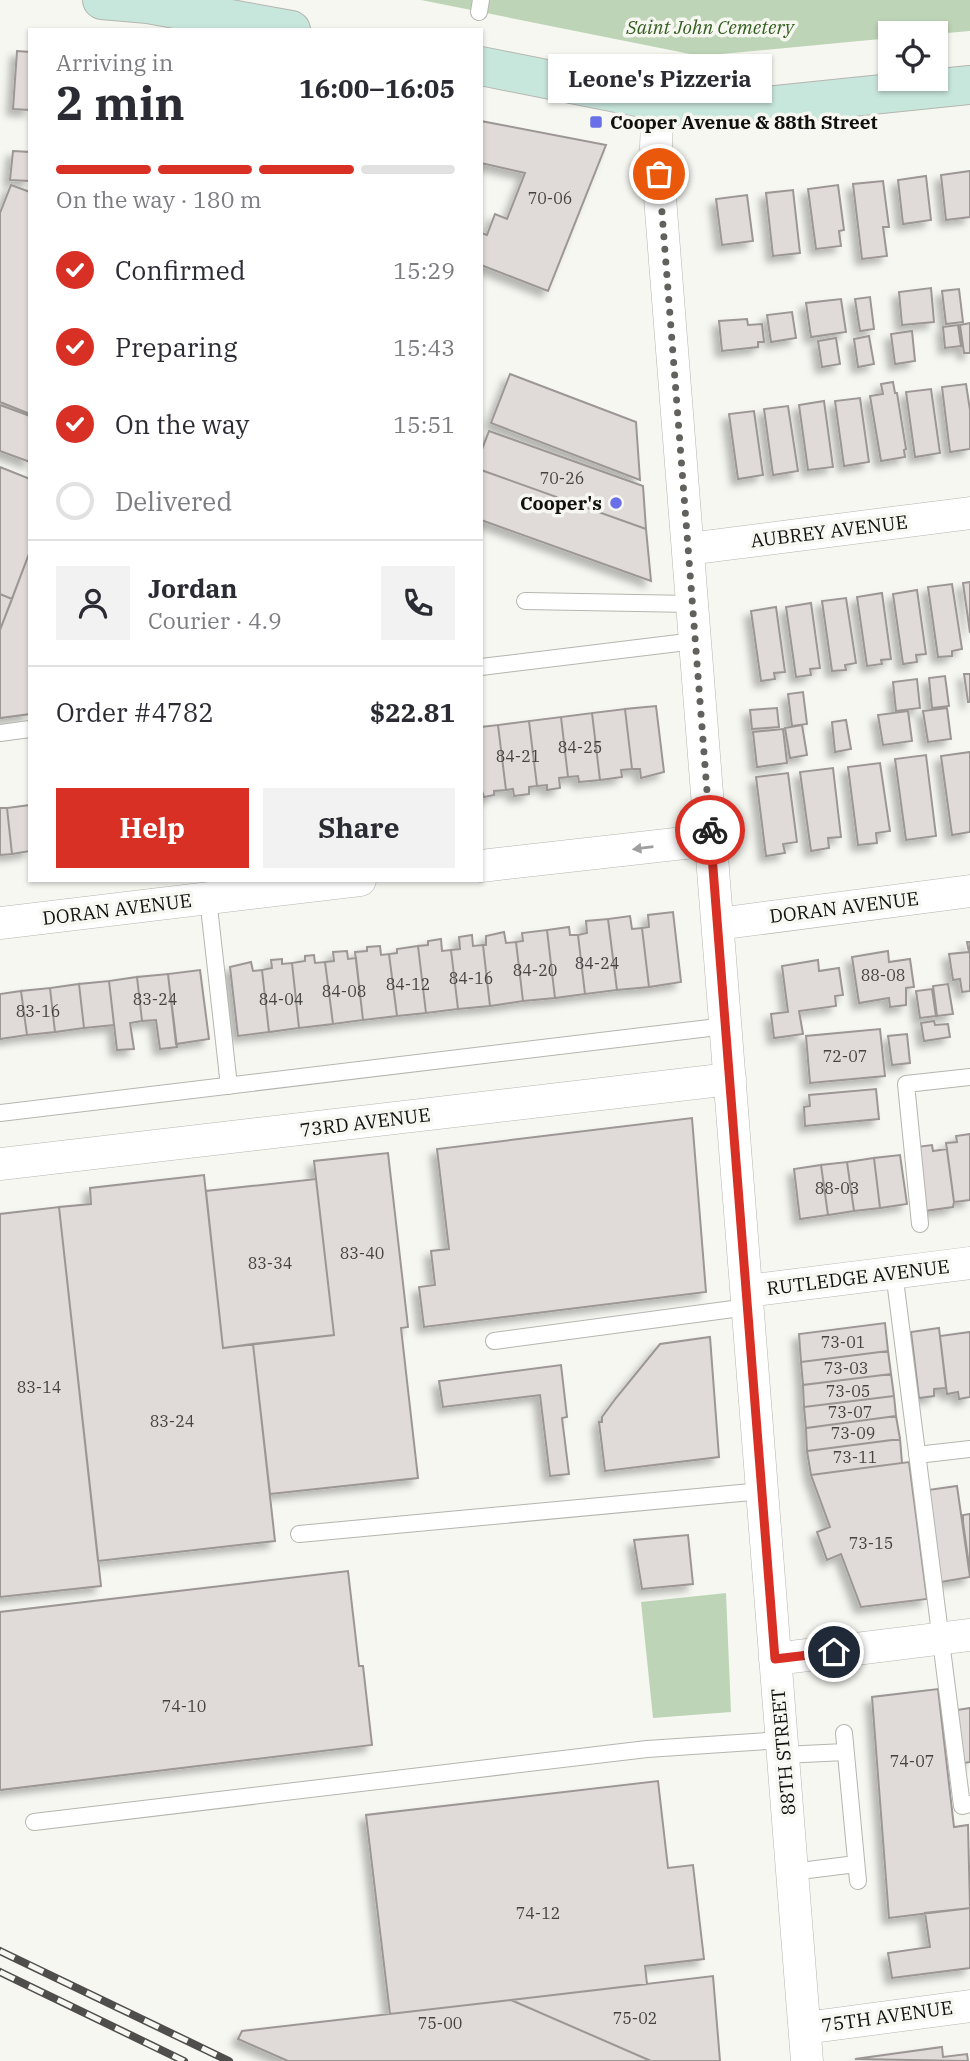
<!DOCTYPE html>
<meta charset="utf-8">
<style>
:root{--surface:#fff;--page:#f2f2f3;--text:#2b2b33;--muted:#7c7c81;--line:#e1e1e2;--accent:#d93025}
body{margin:0;font-family:"IBM Plex Serif",serif;background:var(--page);color:var(--text);height:100vh;display:flex;flex-direction:column;font-size:26px;white-space:nowrap}
*{box-sizing:border-box;margin:0}
p{font-size:23px;color:var(--muted)}
.icon{flex:none;width:38px;height:38px;fill:none;stroke:currentColor;stroke-width:2;stroke-linecap:round;stroke-linejoin:round}
.map{position:relative;flex:1;overflow:hidden}
.drawer{position:absolute;left:28px;top:28px;width:455px;height:854px;display:flex;flex-direction:column;background:var(--surface);border-radius:0px;box-shadow:0 2px 5px #0004}
.drawer>*{flex:none}
.controls{position:absolute;left:878px;top:21px;display:grid;gap:14px}
.controls a{display:grid;place-items:center;width:70px;height:70px;border-radius:0px;background:var(--surface);box-shadow:0 2px 5px #0004;font-size:35px}
.pin{position:absolute;display:grid;place-items:center;width:60px;height:60px;color:#fff;margin:-30px;border:4px solid #fff;border-radius:50%;box-shadow:0 2px 7px #0007}
.courier{position:absolute;display:grid;place-items:center;width:70px;height:70px;margin:-35px;border:5px solid #d93025;border-radius:50%;background:#fff;color:#222;box-shadow:0 2px 9px #0007}
.bubble{position:absolute;height:49px;border-radius:0px;background:var(--surface);box-shadow:0 2px 5px #0004;font-size:23px;font-weight:700;line-height:49px;text-align:center}
.headline em{font-style:normal;font-weight:700}
.headline div{display:flex;flex-direction:column-reverse}
.headline{display:flex;align-items:center;justify-content:space-between;height:119px;padding:0 28px}
h1{font-size:46px;font-weight:700;line-height:52px}
.bar{display:grid;grid-template-columns:repeat(4,1fr);gap:10px 7px;align-content:center;height:84px;padding:0 28px}
.bar i{height:9px;border-radius:5px;background:var(--line)}
.bar .current{background:var(--accent)}
.bar p{grid-column:span 4}
.line{display:flex;align-items:center;gap:18px;padding:0 28px;border-top:2px solid var(--line)}
.line div{flex:1}
.round{display:grid;place-items:center;flex:none;width:74px;height:74px;border-radius:0px;background:var(--page)}
ol{padding:0 28px;list-style:none}
li{display:flex;align-items:center;gap:21px;height:77px}
li p{margin-inline-start:auto}
li .icon{padding:7px;border-radius:50%;background:var(--accent);color:#fff;stroke-width:4}
li:last-child{color:var(--muted)}
li i{width:38px;height:38px;border:4px solid var(--line);border-radius:50%}
.primary-button{display:flex;gap:14px;margin-top:auto;padding:14px 28px}
.primary-button a{flex:1;height:80px;border-radius:0px;background:var(--accent);color:#fff;font-size:28px;font-weight:700;line-height:80px;text-align:center}
.primary-button a+a{background:var(--page);color:var(--text)}
.map>svg:first-child{display:block}
.green{fill:#bed4b6}
.building{fill:#e0dbd9;stroke:#9c9795;stroke-width:2;filter:url(#shadow)}
.lines{fill:none;stroke-linecap:round;stroke-linejoin:round}
.lane-casing{stroke:#b5b5b0;stroke-width:18}
.street-casing{stroke:#b5b5b0;stroke-width:33}
.secondary-casing{stroke:#b5b5b0;stroke-width:40}
.lane{stroke:#fff;stroke-width:16}
.street{stroke:#fff;stroke-width:32}
.secondary{stroke:#c7e6dc;stroke-width:38}
.rail-casing{stroke:#4f4e4c;stroke-width:8}
.rail{stroke:#f7f7f2;stroke-width:5;stroke-dasharray:16;stroke-linecap:butt}
.oneway{fill:#a09f9f}
.done{stroke:#62615e;stroke-width:7;stroke-dasharray:0 12.6}
.route{stroke:#d93025;stroke-width:9}
.poi-dot{fill:#696fe8;stroke:#f7f7f2;stroke-width:2.5}
.labels{text-anchor:middle;dominant-baseline:central;stroke-width:7;stroke-linejoin:round;paint-order:stroke}
.number-label{font-size:16px;fill:#454342}
.park-label{font-size:19px;font-style:italic;fill:#335e1f;stroke:#f7f7f2}
.poi-label{font-size:19px;font-weight:bold;fill:#11100f;stroke:#f7f7f2;text-anchor:start}
.street-label{font-size:19px;fill:#11100f;stroke:#f7f7f2}
</style>
<div class="map">
<svg width="970" height="2061" viewBox="0 0 970 2061">
<defs>
<filter id="shadow"><feDropShadow dx="-6" dy="6" stdDeviation="3.5" flood-color="#0004"/></filter>
</defs>
<rect width="100%" height="100%" fill="#f7f7f2"/>
<path class="green" d="M 421,0 L 970,0 L 970,31 L 936,34 L 891,33 L 891,38 L 700,56 Z
M 726,1593 L 731,1712 L 653,1718 L 641,1602 Z"/>
<path class="building" d="M 17,51 L 30,52 L 30,110 L 13,109 Z
M 481,121 L 606,145 L 548,291 L 481,265 L 481,233 L 487,235 L 495,214 L 507,219 L 525,173 L 481,163 Z
M 13,151 L 30,152 L 30,181 L 10,180 Z
M 970,171 L 970,217 L 946,220 L 941,175 Z
M 926,176 L 931,220 L 903,224 L 898,180 Z
M 883,181 L 889,227 L 883,227 L 887,256 L 862,259 L 853,184 Z
M 11,185 L 30,192 L 30,414 L 0,402 L 0,213 Z
M 838,185 L 844,230 L 839,231 L 841,246 L 816,249 L 808,189 Z
M 793,190 L 800,253 L 773,256 L 766,193 Z
M 747,195 L 753,241 L 722,245 L 716,199 Z
M 931,288 L 934,322 L 902,325 L 899,292 Z
M 959,289 L 963,322 L 946,324 L 942,291 Z
M 870,297 L 874,329 L 860,331 L 855,299 Z
M 841,299 L 846,332 L 811,337 L 806,303 Z
M 792,312 L 796,338 L 771,342 L 767,315 Z
M 747,319 L 748,325 L 762,324 L 764,342 L 758,342 L 758,347 L 722,351 L 719,321 Z
M 970,323 L 970,353 L 964,353 L 960,325 Z
M 958,325 L 961,346 L 945,348 L 943,327 Z
M 912,331 L 915,361 L 895,364 L 891,334 Z
M 869,336 L 874,364 L 858,367 L 854,339 Z
M 836,338 L 840,364 L 822,367 L 818,341 Z
M 510,374 L 636,422 L 640,480 L 491,423 Z
M 893,382 L 895,393 L 897,393 L 906,449 L 904,450 L 905,457 L 881,461 L 870,396 L 883,394 L 881,384 Z
M 966,384 L 970,410 L 970,449 L 950,452 L 942,387 Z
M 931,389 L 940,453 L 915,457 L 906,392 Z
M 860,398 L 869,462 L 844,466 L 835,401 Z
M 824,401 L 833,467 L 808,470 L 799,405 Z
M 0,405 L 30,416 L 30,462 L 0,451 Z
M 788,406 L 798,471 L 773,475 L 764,409 Z
M 754,411 L 763,475 L 738,479 L 729,414 Z
M 489,431 L 643,486 L 646,529 L 481,470 L 481,452 Z
M 0,467 L 30,479 L 30,551 L 12,599 L 0,594 Z
M 481,470 L 646,529 L 651,581 L 481,520 Z
M 30,551 L 30,714 L 0,718 L 0,630 Z
M 970,582 L 970,633 L 963,583 Z
M 952,584 L 962,649 L 952,651 L 952,656 L 938,657 L 928,587 Z
M 917,590 L 926,654 L 916,655 L 917,662 L 903,664 L 893,594 Z
M 882,593 L 891,659 L 881,660 L 882,664 L 867,666 L 857,597 Z
M 0,594 L 12,599 L 0,630 Z
M 846,598 L 856,663 L 845,665 L 846,670 L 832,671 L 822,601 Z
M 811,603 L 820,668 L 810,669 L 811,675 L 796,677 L 786,607 Z
M 776,607 L 785,672 L 774,673 L 775,679 L 761,681 L 751,611 Z
M 964,674 L 970,674 L 970,702 L 968,702 Z
M 945,676 L 949,706 L 932,708 L 929,678 Z
M 917,679 L 920,708 L 896,711 L 893,682 Z
M 803,692 L 807,724 L 792,726 L 788,694 Z
M 656,706 L 664,772 L 641,778 L 640,769 L 632,769 L 625,709 Z
M 777,708 L 779,727 L 752,729 L 750,710 Z
M 947,708 L 951,739 L 928,742 L 923,711 Z
M 625,709 L 632,769 L 621,770 L 622,777 L 600,780 L 592,713 Z
M 908,711 L 912,741 L 883,745 L 878,715 Z
M 592,713 L 600,780 L 579,782 L 578,776 L 568,777 L 561,717 Z
M 561,717 L 568,777 L 559,778 L 560,788 L 547,790 L 547,785 L 537,786 L 529,721 Z
M 846,720 L 851,749 L 835,752 L 832,722 Z
M 529,721 L 537,786 L 529,787 L 529,794 L 514,796 L 513,789 L 506,790 L 498,725 Z
M 498,725 L 506,790 L 494,791 L 494,795 L 484,797 L 481,788 L 481,727 Z
M 802,725 L 807,755 L 790,758 L 785,728 Z
M 783,729 L 787,763 L 757,767 L 753,732 Z
M 970,752 L 970,832 L 952,835 L 941,756 Z
M 926,755 L 936,836 L 906,840 L 895,759 Z
M 880,763 L 890,831 L 876,833 L 877,843 L 858,845 L 848,767 Z
M 833,768 L 841,837 L 828,838 L 829,848 L 811,851 L 800,772 Z
M 788,773 L 797,842 L 783,844 L 785,853 L 766,856 L 756,777 Z
M 30,805 L 30,851 L 12,854 L 7,808 Z
M 0,808 L 7,808 L 12,854 L 0,855 Z
M 673,912 L 681,982 L 649,987 L 642,928 L 649,927 L 648,915 Z
M 630,916 L 632,929 L 642,928 L 649,987 L 617,990 L 608,919 Z
M 608,919 L 617,990 L 585,994 L 578,935 L 587,933 L 586,921 Z
M 569,927 L 570,935 L 578,935 L 585,994 L 555,998 L 547,930 Z
M 547,930 L 555,998 L 523,1001 L 516,942 L 523,941 L 522,933 Z
M 504,932 L 506,943 L 516,942 L 523,1001 L 490,1006 L 483,945 L 486,945 L 486,936 Z
M 472,935 L 473,946 L 483,945 L 490,1006 L 458,1009 L 451,950 L 460,949 L 459,937 Z
M 441,939 L 442,951 L 451,950 L 458,1009 L 426,1013 L 418,946 L 428,945 L 428,941 Z
M 967,942 L 970,942 L 970,991 L 962,992 L 960,979 L 953,980 L 949,954 L 969,952 Z
M 380,946 L 381,955 L 389,954 L 397,1016 L 363,1020 L 355,952 L 367,951 L 367,947 Z
M 418,946 L 426,1013 L 397,1016 L 389,954 L 397,953 L 397,949 Z
M 347,951 L 348,959 L 356,958 L 363,1020 L 333,1024 L 325,962 L 334,961 L 333,952 Z
M 888,951 L 889,962 L 910,959 L 914,987 L 906,988 L 906,1005 L 890,1007 L 889,998 L 859,1003 L 852,957 Z
M 314,955 L 315,963 L 325,962 L 333,1024 L 299,1028 L 292,963 L 305,961 L 305,956 Z
M 282,959 L 282,964 L 292,963 L 299,1028 L 269,1032 L 262,970 L 272,968 L 271,960 Z
M 818,960 L 819,971 L 839,968 L 843,995 L 835,996 L 836,1006 L 799,1011 L 803,1034 L 774,1038 L 771,1014 L 788,1012 L 782,966 Z
M 251,962 L 253,971 L 262,970 L 269,1032 L 238,1036 L 230,967 Z
M 200,970 L 209,1039 L 176,1044 L 168,974 Z
M 168,974 L 177,1047 L 160,1049 L 156,1020 L 142,1021 L 137,977 Z
M 137,977 L 142,1021 L 130,1023 L 134,1049 L 117,1050 L 109,981 Z
M 109,981 L 114,1025 L 84,1028 L 79,984 Z
M 79,984 L 84,1028 L 55,1032 L 50,988 Z
M 948,984 L 953,1014 L 937,1016 L 933,986 Z
M 50,988 L 55,1032 L 27,1035 L 21,991 Z
M 932,989 L 936,1016 L 920,1018 L 916,991 Z
M 21,991 L 27,1035 L 0,1039 L 0,994 Z
M 934,1021 L 935,1025 L 948,1024 L 950,1037 L 924,1041 L 921,1023 Z
M 880,1029 L 885,1076 L 810,1083 L 806,1036 Z
M 907,1034 L 910,1063 L 892,1065 L 888,1036 Z
M 876,1089 L 879,1119 L 805,1126 L 804,1107 L 810,1106 L 809,1095 Z
M 692,1118 L 706,1292 L 424,1327 L 419,1287 L 435,1285 L 431,1251 L 449,1249 L 437,1149 Z
M 970,1134 L 970,1200 L 954,1202 L 946,1143 L 957,1142 L 956,1136 Z
M 932,1145 L 933,1151 L 947,1149 L 954,1202 L 953,1207 L 924,1211 L 916,1147 Z
M 388,1153 L 408,1327 L 401,1328 L 418,1478 L 270,1494 L 253,1344 L 334,1335 L 314,1161 Z
M 900,1155 L 907,1204 L 880,1208 L 874,1158 Z
M 874,1158 L 880,1208 L 854,1211 L 847,1162 Z
M 847,1162 L 854,1211 L 828,1215 L 821,1165 Z
M 821,1165 L 828,1215 L 800,1219 L 794,1169 Z
M 204,1175 L 223,1348 L 253,1344 L 275,1541 L 98,1561 L 59,1207 L 91,1204 L 90,1188 Z
M 316,1179 L 334,1335 L 223,1348 L 206,1191 Z
M 59,1207 L 101,1586 L 0,1597 L 0,1214 Z
M 885,1323 L 888,1351 L 801,1362 L 799,1334 Z
M 939,1328 L 946,1388 L 934,1389 L 934,1396 L 919,1398 L 911,1332 Z
M 970,1332 L 970,1397 L 959,1399 L 958,1392 L 947,1394 L 940,1336 Z
M 710,1337 L 719,1457 L 605,1471 L 599,1422 L 602,1422 L 602,1417 L 616,1398 L 660,1344 Z
M 888,1351 L 891,1374 L 803,1385 L 801,1362 Z
M 561,1365 L 567,1417 L 562,1418 L 569,1474 L 550,1476 L 540,1395 L 443,1407 L 439,1381 Z
M 891,1374 L 894,1396 L 804,1407 L 803,1385 Z
M 894,1396 L 896,1416 L 806,1428 L 804,1407 Z
M 896,1416 L 900,1439 L 807,1451 L 806,1428 Z
M 900,1439 L 902,1463 L 811,1475 L 807,1451 Z
M 909,1462 L 927,1599 L 861,1607 L 841,1554 L 827,1560 L 817,1532 L 830,1527 L 811,1475 Z
M 957,1486 L 970,1577 L 941,1582 L 928,1490 Z
M 970,1514 L 970,1573 L 963,1522 L 963,1515 Z
M 688,1535 L 693,1584 L 642,1589 L 634,1540 Z
M 348,1571 L 359,1666 L 363,1666 L 372,1745 L 0,1790 L 0,1612 Z
M 938,1689 L 954,1827 L 968,1825 L 970,1908 L 889,1918 L 872,1697 Z
M 970,1708 L 970,1762 L 964,1763 L 957,1710 Z
M 658,1781 L 668,1868 L 693,1865 L 704,1959 L 645,1966 L 647,1984 L 390,2014 L 366,1815 Z
M 970,1908 L 970,1968 L 892,1978 L 888,1953 L 930,1947 L 925,1913 Z
M 713,1976 L 720,2061 L 651,2061 L 511,2000 Z
M 511,2000 L 651,2061 L 288,2061 L 238,2039 L 242,2031 Z
M 942,2047 L 943,2057 L 967,2054 L 968,2061 L 855,2059 Z"/>
<g class="lines">
<defs>
<path id="lane" d="M 479,12 L 481,0
M 525,601 L 692,604
M 481,667 L 695,641
M 0,733 L 30,729
M 208,898 L 229,1086
M 0,1113 L 726,1026
M 920,1224 L 906,1084 L 970,1077
M 894,1272 L 962,1806 L 970,1804
M 494,1341 L 748,1307
M 917,1455 L 970,1449
M 299,1534 L 762,1491
M 844,1733 L 858,1881
M 783,1755 L 845,1752
M 34,1822 L 647,1749 L 782,1740
M 792,1872 L 856,1864"/>
<path id="street" d="M 661,103 L 657,122 L 656,147 L 807,2061
M 688,549 L 970,513
M 481,866 L 711,840
M 0,923 L 360,880
M 718,924 L 970,891
M 0,1164 L 730,1079
M 747,1291 L 970,1263
M 775,1659 L 970,1635
M 805,2028 L 970,2006"/>
<path id="secondary" d="M 102,0 L 148,4 L 291,30
M 481,66 L 697,109 L 737,109 L 970,85"/>
</defs>
<use href="#lane" class="lane-casing"/>
<use href="#street" class="street-casing"/>
<use href="#secondary" class="secondary-casing"/>
<use href="#lane" class="lane"/>
<use href="#street" class="street"/>
<use href="#secondary" class="secondary"/>
<defs>
<path id="rail" d="M 0,1951 L 229,2061
M 0,1972 L 184,2061"/>
</defs>
<use href="#rail" class="rail-casing"/>
<use href="#rail" class="rail"/>
</g>
<defs><path id="oneway-solid" d="M-6-.8H1V-3.2L6.5 0L1 3.2V.8H-6Z" transform="scale(1.75)"/></defs>
<use class="oneway" href="#oneway-solid" transform="translate(643 848) rotate(173)"/>
<g class="lines">
<path class="done" d="M 659,174 L 710,830"/>
<path class="route" d="M 710,830 L 775,1659 L 834,1652"/>
</g>
<g class="poi-dot">
<rect x="589" y="115" width="14" height="14" rx="3.5"/>
<circle cx="616" cy="503" r="7"/>
</g>
<g class="labels">
<g class="number-label">
<text x="550" y="198">70-06</text>
<text x="562" y="478">70-26</text>
<text x="580" y="747">84-25</text>
<text x="518" y="756">84-21</text>
<text x="597" y="963">84-24</text>
<text x="535" y="970">84-20</text>
<text x="883" y="975">88-08</text>
<text x="471" y="978">84-16</text>
<text x="408" y="984">84-12</text>
<text x="344" y="991">84-08</text>
<text x="155" y="999">83-24</text>
<text x="281" y="999">84-04</text>
<text x="38" y="1011">83-16</text>
<text x="845" y="1056">72-07</text>
<text x="837" y="1188">88-03</text>
<text x="362" y="1253">83-40</text>
<text x="270" y="1263">83-34</text>
<text x="843" y="1342">73-01</text>
<text x="846" y="1368">73-03</text>
<text x="39" y="1387">83-14</text>
<text x="848" y="1391">73-05</text>
<text x="850" y="1412">73-07</text>
<text x="172" y="1421">83-24</text>
<text x="853" y="1433">73-09</text>
<text x="855" y="1457">73-11</text>
<text x="871" y="1543">73-15</text>
<text x="184" y="1706">74-10</text>
<text x="912" y="1761">74-07</text>
<text x="538" y="1913">74-12</text>
<text x="635" y="2018">75-02</text>
<text x="440" y="2023">75-00</text>
</g>
<g class="park-label">
<text x="710" y="27">Saint John Cemetery</text>
</g>
<g class="poi-label">
<text x="610" y="122">Cooper Avenue &amp; 88th Street</text>
<text x="602" y="503" text-anchor="end">Cooper's</text>
</g>
<g class="street-label">
<text transform="translate(829 531) rotate(-7)">AUBREY AVENUE</text>
<text transform="translate(844 907) rotate(-7)">DORAN AVENUE</text>
<text transform="translate(117 909) rotate(-7)">DORAN AVENUE</text>
<text transform="translate(365 1122) rotate(-7)">73RD AVENUE</text>
<text transform="translate(858 1277) rotate(-7)">RUTLEDGE AVENUE</text>
<text transform="translate(783 1752) rotate(-95)">88TH STREET</text>
<text transform="translate(887 2016) rotate(-8)">75TH AVENUE</text>
</g>
</g>
</svg>
<div class="controls">
<a><svg class="icon" aria-label="locate" viewBox="0 0 24 24"><circle cx="12" cy="12" r="6"/><path d="M12 2v4M12 18v4M2 12h4M18 12h4"/></svg></a>
</div>
<div class="pin" style="left:659px;top:174px;background:#ea580c"><svg class="icon" aria-label="bag" viewBox="0 0 24 24"><path d="M5 8h14l-1 12H6zM9 8a3 3 0 0 1 6 0"/></svg></div>
<div class="pin" style="left:834px;top:1652px;background:#1f2937"><svg class="icon" aria-label="home" viewBox="0 0 24 24"><path d="M3 11l9-7 9 7M6 9v11h12V9"/></svg></div>
<div class="courier" style="left:710px;top:830px"><svg class="icon" aria-label="bike" viewBox="0 0 24 24"><circle cx="6" cy="16" r="4"/><circle cx="18" cy="16" r="4"/><path d="M6 16l4-8h5l3 8M10 8l3 8H6M13 5h3"/></svg></div>
<div class="bubble" style="left:548px;top:54px;width:224px">Leone's Pizzeria</div>
<section class="drawer">
<div class="headline"><div><h1>2 min</h1><p>Arriving in</p></div><em>16:00–16:05</em></div>
<div class="bar"><i class="current"></i><i class="current"></i><i class="current"></i><i></i><p>On the way · 180 m</p></div>
<ol>
<li><svg class="icon" aria-label="check" viewBox="0 0 24 24"><path d="M5 12l5 5 9-10"/></svg>Confirmed<p>15:29</p></li>
<li><svg class="icon" aria-label="check" viewBox="0 0 24 24"><path d="M5 12l5 5 9-10"/></svg>Preparing<p>15:43</p></li>
<li><svg class="icon" aria-label="check" viewBox="0 0 24 24"><path d="M5 12l5 5 9-10"/></svg>On the way<p>15:51</p></li>
<li><i></i>Delivered</li>
</ol>
<div class="line" style="height:126px"><a class="round"><svg class="icon" aria-label="person" viewBox="0 0 24 24"><circle cx="12" cy="8" r="4"/><path d="M4 21q1-7 8-7t8 7"/></svg></a><div><b>Jordan</b><p>Courier · 4.9</p></div><a class="round"><svg class="icon" aria-label="phone" viewBox="0 0 24 24"><path d="M5 4h4l2 5-3 2q2 4 5 5l2-3 5 2v4C11 20 4 13 5 4z"/></svg></a></div>
<div class="line" style="height:91px"><div>Order #4782</div><b>$22.81</b></div>
<div class="primary-button"><a>Help</a><a>Share</a></div>
</section>
</div>
